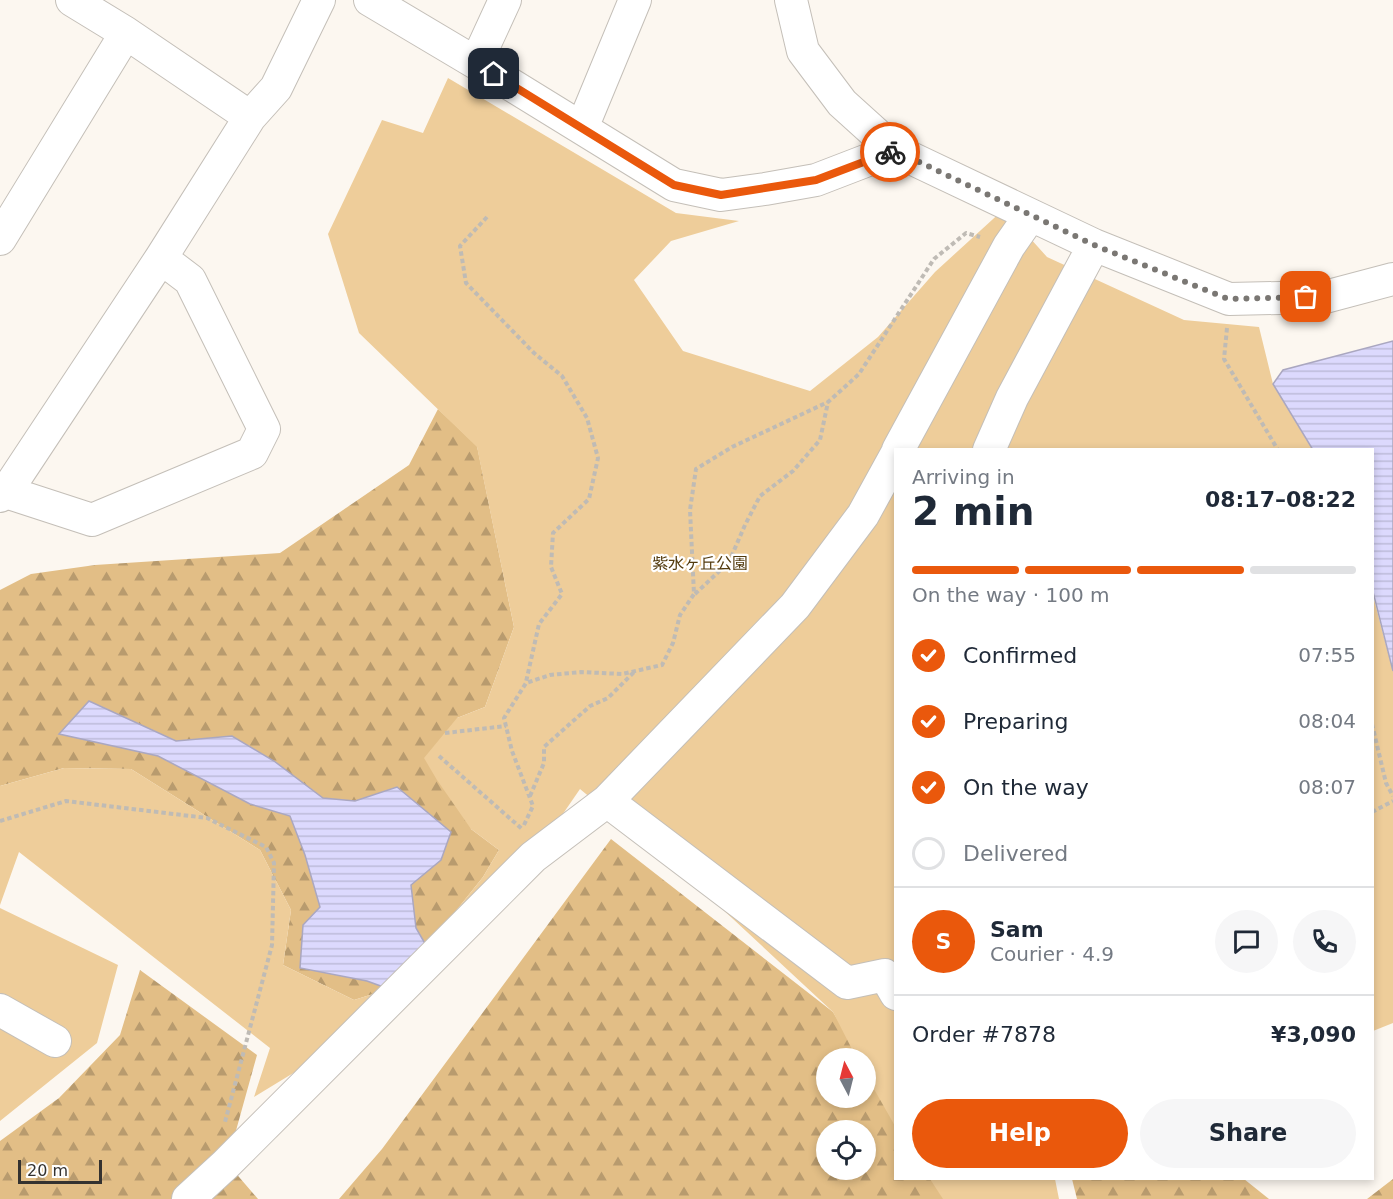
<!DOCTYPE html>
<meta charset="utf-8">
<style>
:root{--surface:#fff;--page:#f6f6f7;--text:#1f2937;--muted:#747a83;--line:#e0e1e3;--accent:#ea580c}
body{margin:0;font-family:"DejaVu Sans","Noto Sans JP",sans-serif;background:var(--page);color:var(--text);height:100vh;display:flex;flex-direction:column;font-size:22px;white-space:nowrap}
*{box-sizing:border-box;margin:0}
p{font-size:20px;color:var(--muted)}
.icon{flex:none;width:33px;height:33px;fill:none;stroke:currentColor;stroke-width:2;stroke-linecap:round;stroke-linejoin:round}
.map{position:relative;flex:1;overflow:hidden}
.side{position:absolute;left:894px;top:448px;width:480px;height:732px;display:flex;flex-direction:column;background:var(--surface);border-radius:0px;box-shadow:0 3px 9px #0003}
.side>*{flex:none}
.needle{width:39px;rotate:353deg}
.tools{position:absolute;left:816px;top:1048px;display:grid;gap:12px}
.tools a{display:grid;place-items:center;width:60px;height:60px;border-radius:50%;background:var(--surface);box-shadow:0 3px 9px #0003;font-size:30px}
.scale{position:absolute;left:18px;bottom:15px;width:84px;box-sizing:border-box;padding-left:6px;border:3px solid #343230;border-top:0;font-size:16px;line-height:21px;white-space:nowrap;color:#343230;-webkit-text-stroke:4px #fff;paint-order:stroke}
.pin{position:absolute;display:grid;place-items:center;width:51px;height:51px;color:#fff;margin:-26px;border-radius:12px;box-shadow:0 3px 9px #0006}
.courier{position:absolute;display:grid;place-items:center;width:60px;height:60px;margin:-30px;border:4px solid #ea580c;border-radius:50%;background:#fff;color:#222;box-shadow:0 2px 8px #0007}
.summary em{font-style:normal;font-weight:800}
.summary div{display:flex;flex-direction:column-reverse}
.summary{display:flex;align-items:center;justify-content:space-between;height:102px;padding:0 18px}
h1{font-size:39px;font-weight:800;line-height:45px}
.bar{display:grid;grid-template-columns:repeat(4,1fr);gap:9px 6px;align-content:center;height:72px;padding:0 18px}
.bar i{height:8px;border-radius:4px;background:var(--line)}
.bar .on{background:var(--accent)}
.bar p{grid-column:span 4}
.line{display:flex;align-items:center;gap:15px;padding:0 18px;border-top:2px solid var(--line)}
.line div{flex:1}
.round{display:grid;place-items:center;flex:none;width:63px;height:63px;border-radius:32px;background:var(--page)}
ol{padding:0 18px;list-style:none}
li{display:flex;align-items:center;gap:18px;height:66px}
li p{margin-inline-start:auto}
li .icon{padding:6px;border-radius:50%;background:var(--accent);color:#fff;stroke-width:4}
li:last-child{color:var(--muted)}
li i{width:33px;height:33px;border:3px solid var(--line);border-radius:50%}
.primary-button{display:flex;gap:12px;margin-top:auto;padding:12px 18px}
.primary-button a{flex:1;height:69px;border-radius:36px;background:var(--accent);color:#fff;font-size:24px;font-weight:800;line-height:69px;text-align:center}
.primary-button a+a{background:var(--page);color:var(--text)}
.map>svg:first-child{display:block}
.forest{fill:url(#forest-firs);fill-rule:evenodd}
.green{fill:#eecd9a}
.water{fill:url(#water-rules);stroke:#aaa7c0;stroke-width:1.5}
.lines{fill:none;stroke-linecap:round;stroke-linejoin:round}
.minor-casing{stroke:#c4bfb8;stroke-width:34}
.path{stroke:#bfbbb5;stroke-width:4;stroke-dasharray:4.5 3;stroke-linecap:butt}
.minor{stroke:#fff;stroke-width:32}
.done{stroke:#7a7773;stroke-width:6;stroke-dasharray:0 10.8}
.route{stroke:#ea580c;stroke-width:8}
.labels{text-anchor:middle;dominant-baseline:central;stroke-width:4.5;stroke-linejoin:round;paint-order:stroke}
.park-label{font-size:16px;fill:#533b0e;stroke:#fff}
</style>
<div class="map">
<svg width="1393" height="1199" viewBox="0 0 1393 1199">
<defs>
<pattern id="forest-firs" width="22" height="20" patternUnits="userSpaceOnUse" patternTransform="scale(1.5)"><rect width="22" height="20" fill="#e2be86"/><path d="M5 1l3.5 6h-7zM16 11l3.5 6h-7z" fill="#b89b6e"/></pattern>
<pattern id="water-rules" width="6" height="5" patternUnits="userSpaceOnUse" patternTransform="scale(1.5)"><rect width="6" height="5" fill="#dcd9fd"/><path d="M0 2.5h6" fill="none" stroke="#bdbbd9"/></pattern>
</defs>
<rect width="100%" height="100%" fill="#fcf7f0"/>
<path class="forest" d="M 438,409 L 477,446 L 514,627 L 485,707 L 457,718 L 471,829 L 499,850 L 483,877 L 427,947 L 389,989 L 354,1000 L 283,965 L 291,910 L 260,850 L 131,769 L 64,768 L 0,786 L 0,590 L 31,574 L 95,565 L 280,553 L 409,465 Z
M 611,839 L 833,1012 L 861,1059 L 826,1059 L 826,1098 L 866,1098 L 866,1066 L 895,1116 L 896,1179 L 934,1179 L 946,1199 L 339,1199 L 382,1149 ZM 826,1131 L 866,1131 L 866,1170 L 826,1170 Z
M 140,970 L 257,1055 L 227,1163 L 258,1199 L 0,1199 L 0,1141 L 59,1098 L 120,1035 Z
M 1072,1179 L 1244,1179 L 1269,1199 L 1077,1199 Z
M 1393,1179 L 1393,1199 L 1367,1199 Z"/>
<path class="green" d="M 448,78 L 676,213 L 739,221 L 671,241 L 634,280 L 683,351 L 810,391 L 878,337 L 935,272 L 1004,209 L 1047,257 L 1184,320 L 1259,327 L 1273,384 L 1313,450 L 896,450 L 895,1126 L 866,1075 L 866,1059 L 857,1059 L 833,1012 L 705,893 L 580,789 L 558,821 L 382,1019 L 254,1097 L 270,1048 L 19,852 L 0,905 L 0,786 L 64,768 L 131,769 L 260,850 L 291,910 L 283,965 L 354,1000 L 389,989 L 427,947 L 483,877 L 499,850 L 471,829 L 437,780 L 424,758 L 457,718 L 485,707 L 514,627 L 477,447 L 359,333 L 328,234 L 382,120 L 423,133 Z
M 1372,592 L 1393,671 L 1393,1023 L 1373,1031 Z
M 0,908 L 118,965 L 97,1043 L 0,1121 Z
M 930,1179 L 1055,1179 L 1059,1199 L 943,1199 Z"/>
<path class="water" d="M 1393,341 L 1393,671 L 1373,592 L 1372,450 L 1313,450 L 1273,384 L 1283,370 Z
M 89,701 L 176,741 L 232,736 L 274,761 L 323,798 L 355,801 L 397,787 L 451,832 L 441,860 L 411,885 L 416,928 L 427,947 L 389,989 L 367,981 L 300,968 L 303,925 L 320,907 L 305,855 L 290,816 L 250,804 L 158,756 L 59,734 Z"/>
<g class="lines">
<defs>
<path id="minor" d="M 72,0 L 126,33 L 250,117
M 370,0 L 476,63 L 674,185 L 721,195 L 765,189 L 816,180 L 894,150
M 791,0 L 803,51 L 842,103 L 894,150 L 1094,245 L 1229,299 L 1325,297 L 1393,279
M 476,63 L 505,0
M 582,128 L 635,0
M 0,239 L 126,33
M 898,450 L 1009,246 L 1030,216
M 989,450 L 1012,398 L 1094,245
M 6,492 L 92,520 L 252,453 L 264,429 L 190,280 L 161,258
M 0,496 L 6,492 L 161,258 L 250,117 L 276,88 L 319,0
M 607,801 L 847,983 L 885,975 L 896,994
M 0,1010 L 55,1041
M 188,1199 L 225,1165 L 533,857 L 607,801 L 795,606 L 863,515 L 896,455"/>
</defs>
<use href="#minor" class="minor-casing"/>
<path class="path" d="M 487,217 L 460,246 L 466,283 L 534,353 L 562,376 L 587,418 L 598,458 L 589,499 L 553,533 L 551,567 L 562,594 L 539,624 L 526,682
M 1227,328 L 1224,359 L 1278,450
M 695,594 L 729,562 L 745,525 L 760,496 L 793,471 L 820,440 L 828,402
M 1372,724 L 1386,783 L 1393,796
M 445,733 L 506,726
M 439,756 L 522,829
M 530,796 L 544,763 L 544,747 L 590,706 L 608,698 L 634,672
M 1372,812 L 1393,801
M 0,821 L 66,801 L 207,818 L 266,847 L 274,863 L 272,945 L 225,1122
M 524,825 L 533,806 L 512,751 L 504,718 L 526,683 L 550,675 L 581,672 L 622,674 L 662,665 L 673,643 L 680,615 L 694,594 L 690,510 L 696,469 L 732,447 L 828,402 L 859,374 L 934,259 L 966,233 L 980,237"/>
<use href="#minor" class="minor"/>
</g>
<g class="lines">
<path class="done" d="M 890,152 L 894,150 L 1094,245 L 1228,299 L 1306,297"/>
<path class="route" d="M 494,74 L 674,185 L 721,195 L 816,180 L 890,152"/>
</g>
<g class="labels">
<g class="park-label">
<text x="700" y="563">紫水ヶ丘公園</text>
</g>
</g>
</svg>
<div class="tools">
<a><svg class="needle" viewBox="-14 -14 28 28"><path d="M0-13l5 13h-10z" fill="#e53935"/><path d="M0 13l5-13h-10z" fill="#747a83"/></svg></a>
<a><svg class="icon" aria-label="locate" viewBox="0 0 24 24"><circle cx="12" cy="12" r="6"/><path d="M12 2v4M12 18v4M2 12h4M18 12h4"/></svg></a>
</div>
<div class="scale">20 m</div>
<div class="pin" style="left:1306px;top:297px;background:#ea580c"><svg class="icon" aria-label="bag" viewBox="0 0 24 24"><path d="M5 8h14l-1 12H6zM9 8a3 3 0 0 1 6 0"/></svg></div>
<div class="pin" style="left:494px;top:74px;background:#1f2937"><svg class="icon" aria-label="home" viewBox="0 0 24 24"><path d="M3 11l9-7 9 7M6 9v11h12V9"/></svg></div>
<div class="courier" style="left:890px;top:152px"><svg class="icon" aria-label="bike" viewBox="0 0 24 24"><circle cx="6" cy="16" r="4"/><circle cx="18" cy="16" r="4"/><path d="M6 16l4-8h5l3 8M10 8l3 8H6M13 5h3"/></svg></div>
<section class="side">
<div class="summary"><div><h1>2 min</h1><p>Arriving in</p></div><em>08:17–08:22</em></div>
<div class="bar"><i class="on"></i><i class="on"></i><i class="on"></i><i></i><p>On the way · 100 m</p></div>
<ol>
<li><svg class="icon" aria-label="check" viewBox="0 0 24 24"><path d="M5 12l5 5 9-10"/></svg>Confirmed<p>07:55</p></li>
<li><svg class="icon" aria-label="check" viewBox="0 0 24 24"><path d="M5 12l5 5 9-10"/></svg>Preparing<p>08:04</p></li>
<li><svg class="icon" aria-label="check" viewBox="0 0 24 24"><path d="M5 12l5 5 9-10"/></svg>On the way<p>08:07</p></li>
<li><i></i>Delivered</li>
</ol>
<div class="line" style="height:108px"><b class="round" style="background:var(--accent);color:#fff">S</b><div><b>Sam</b><p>Courier · 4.9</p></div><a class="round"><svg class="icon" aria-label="chat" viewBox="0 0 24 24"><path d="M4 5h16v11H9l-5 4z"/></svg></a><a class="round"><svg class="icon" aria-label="phone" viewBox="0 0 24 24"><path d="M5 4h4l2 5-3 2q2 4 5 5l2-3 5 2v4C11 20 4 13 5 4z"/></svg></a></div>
<div class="line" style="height:78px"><div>Order #7878</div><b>¥3,090</b></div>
<div class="primary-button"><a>Help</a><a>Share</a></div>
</section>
</div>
